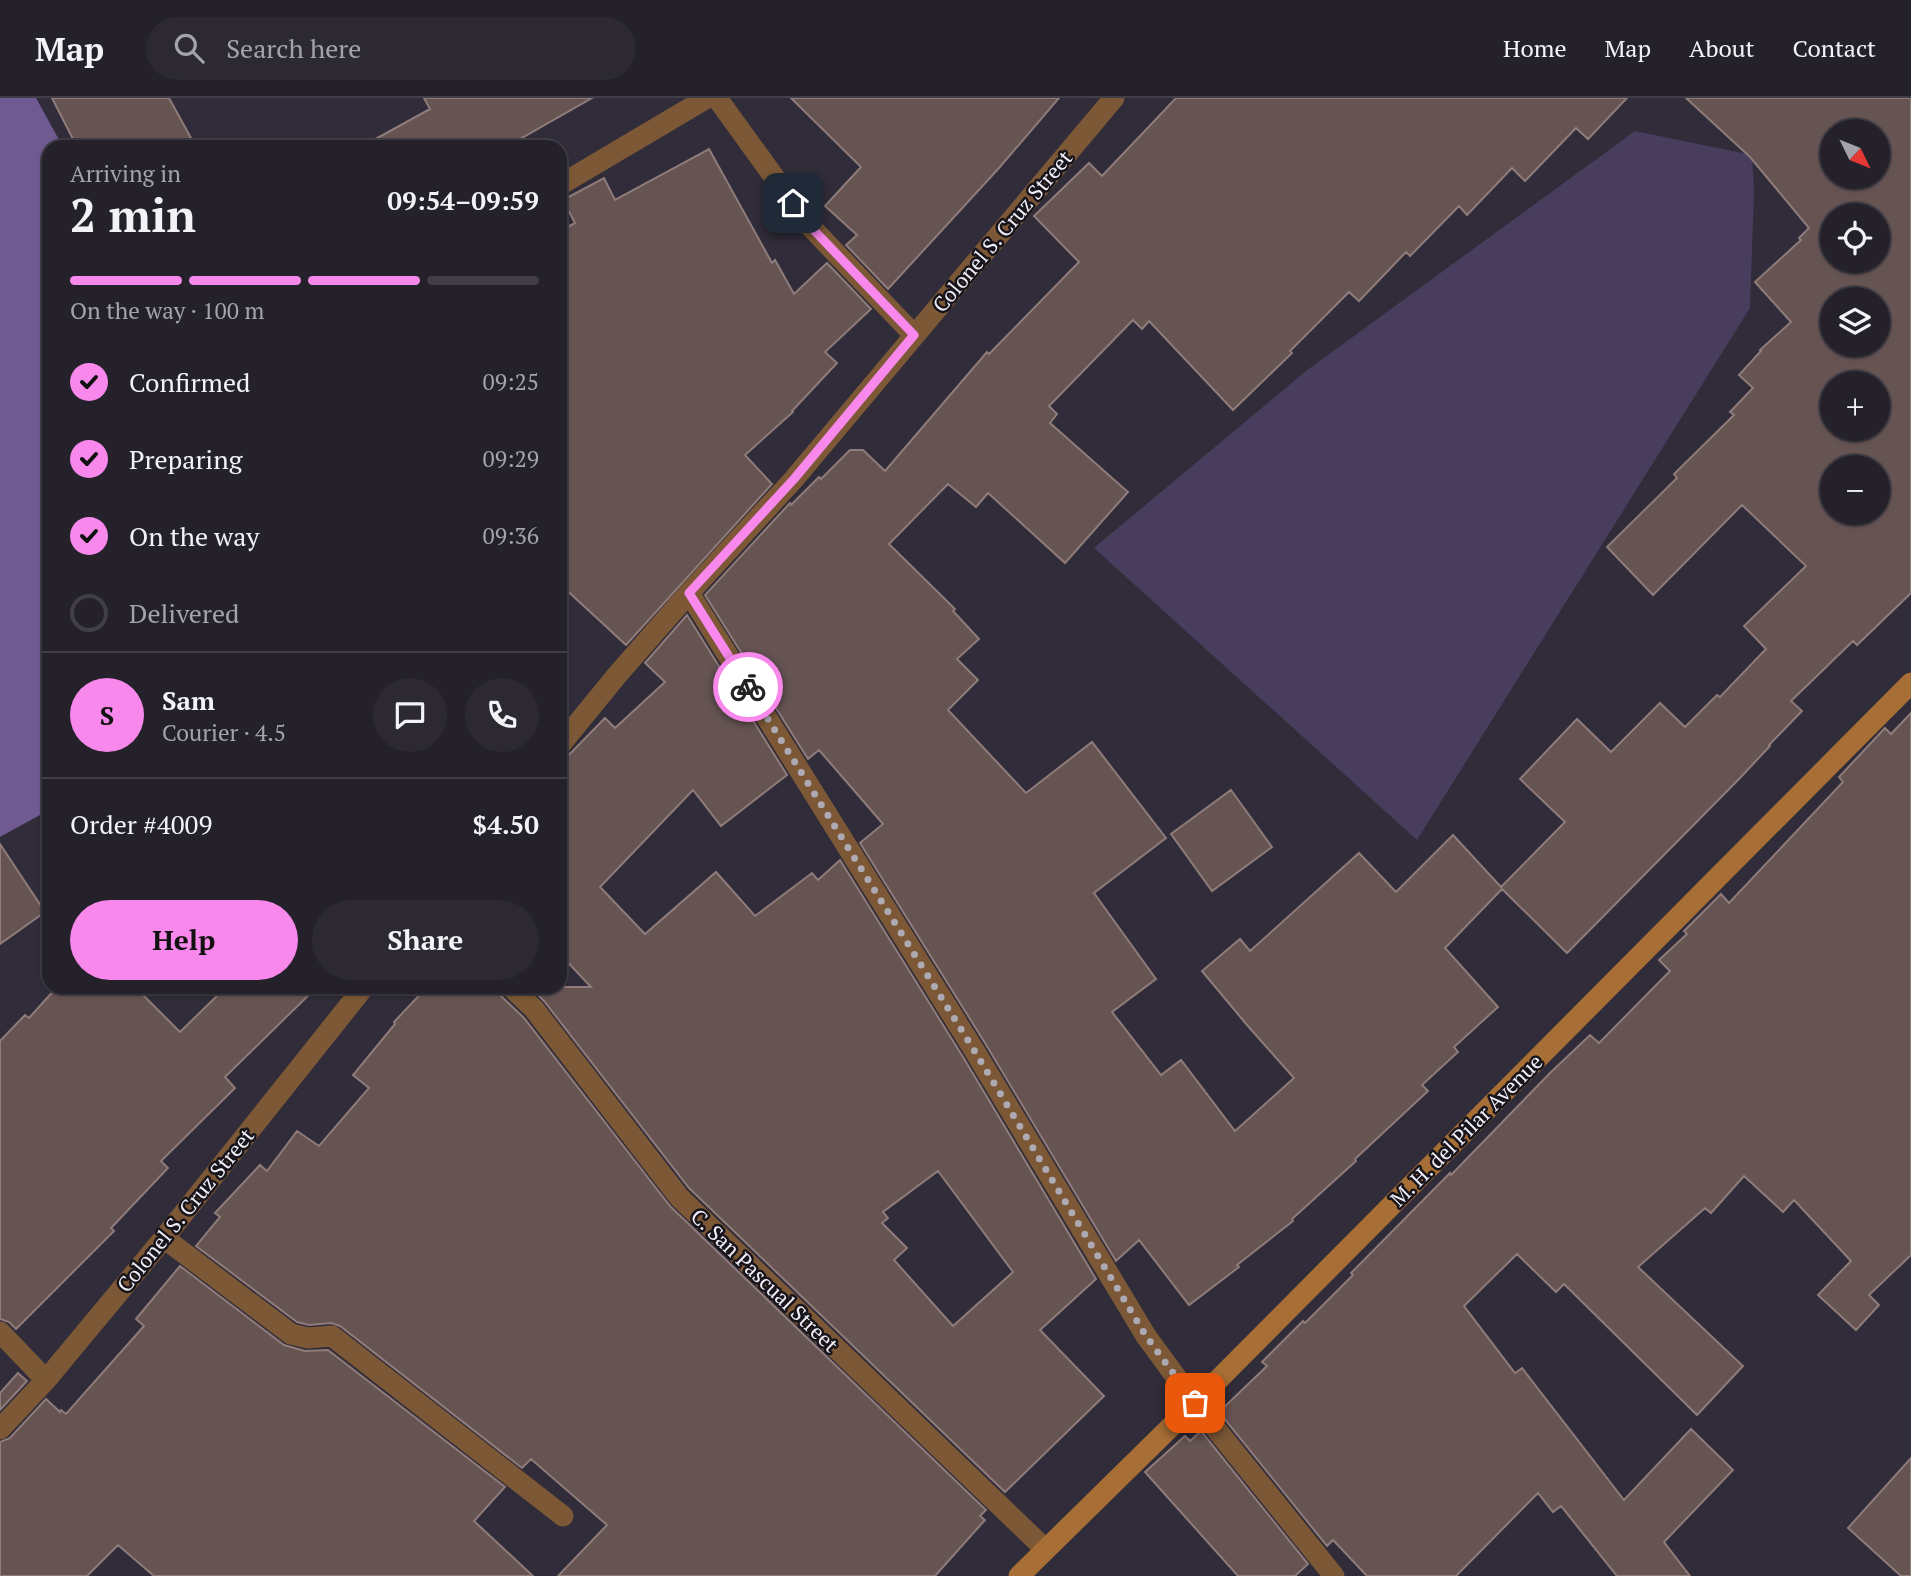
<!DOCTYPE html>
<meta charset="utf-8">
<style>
:root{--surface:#24212b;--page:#2c2933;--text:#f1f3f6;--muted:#a3a3a9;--line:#413e47;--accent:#f888eb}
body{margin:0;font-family:"PT Serif",serif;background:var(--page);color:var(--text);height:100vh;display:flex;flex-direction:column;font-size:26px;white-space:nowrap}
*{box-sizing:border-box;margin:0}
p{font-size:23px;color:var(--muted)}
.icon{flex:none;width:38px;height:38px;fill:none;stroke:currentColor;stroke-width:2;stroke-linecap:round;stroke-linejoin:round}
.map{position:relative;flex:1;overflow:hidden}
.sheet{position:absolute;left:42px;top:42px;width:525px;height:854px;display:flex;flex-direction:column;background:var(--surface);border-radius:21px;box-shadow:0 2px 5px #0004,0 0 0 2px var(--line)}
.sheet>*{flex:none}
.needle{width:46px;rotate:133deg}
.controls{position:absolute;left:1820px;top:21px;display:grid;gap:14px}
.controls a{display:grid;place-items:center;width:70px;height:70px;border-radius:50%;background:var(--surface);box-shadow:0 2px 5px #0004,0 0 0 2px var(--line);font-size:35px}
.pin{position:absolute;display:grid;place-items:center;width:60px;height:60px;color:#fff;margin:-30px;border-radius:14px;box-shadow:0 4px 10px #0006}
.courier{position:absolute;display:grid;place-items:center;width:70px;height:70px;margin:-35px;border:5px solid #f888eb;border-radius:50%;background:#fff;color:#222;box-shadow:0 2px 9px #0007}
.head em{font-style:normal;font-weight:700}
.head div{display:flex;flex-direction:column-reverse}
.head{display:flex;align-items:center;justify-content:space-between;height:119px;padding:0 28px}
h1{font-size:46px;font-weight:700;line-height:52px}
.bar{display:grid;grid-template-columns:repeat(4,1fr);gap:10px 7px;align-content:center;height:84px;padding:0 28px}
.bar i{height:9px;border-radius:5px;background:var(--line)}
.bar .active{background:var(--accent)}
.bar p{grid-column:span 4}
.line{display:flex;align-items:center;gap:18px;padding:0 28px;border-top:2px solid var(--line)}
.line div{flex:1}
.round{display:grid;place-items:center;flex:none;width:74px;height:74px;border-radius:37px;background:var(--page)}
ol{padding:0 28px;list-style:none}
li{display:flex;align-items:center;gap:21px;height:77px}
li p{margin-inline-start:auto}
li .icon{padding:7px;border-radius:50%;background:var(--accent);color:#111;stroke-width:4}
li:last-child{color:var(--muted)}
li i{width:38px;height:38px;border:4px solid var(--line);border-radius:50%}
.button{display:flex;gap:14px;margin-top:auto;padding:14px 28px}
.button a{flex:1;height:80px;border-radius:42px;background:var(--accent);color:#111;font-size:28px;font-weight:700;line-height:80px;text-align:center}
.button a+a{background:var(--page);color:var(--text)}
header{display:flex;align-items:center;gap:42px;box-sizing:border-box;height:98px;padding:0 35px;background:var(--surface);border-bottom:2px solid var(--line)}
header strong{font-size:33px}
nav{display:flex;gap:38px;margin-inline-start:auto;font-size:24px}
.search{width:490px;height:63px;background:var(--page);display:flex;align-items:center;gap:18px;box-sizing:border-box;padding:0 24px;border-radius:38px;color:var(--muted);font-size:26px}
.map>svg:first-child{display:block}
.green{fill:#493d5d}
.forest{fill:#6f5a92}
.building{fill:#665453;stroke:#8e7b7a;stroke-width:2;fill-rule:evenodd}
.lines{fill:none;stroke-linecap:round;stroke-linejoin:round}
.minor{stroke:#7c5836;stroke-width:21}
.tertiary{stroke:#7c5836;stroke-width:21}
.secondary{stroke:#a76e35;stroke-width:21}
.done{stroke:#adaab4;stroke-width:7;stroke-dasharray:0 12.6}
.route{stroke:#f888eb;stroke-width:9}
.labels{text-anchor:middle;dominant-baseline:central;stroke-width:5;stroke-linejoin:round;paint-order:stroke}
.street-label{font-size:21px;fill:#f1eef7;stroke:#17151b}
</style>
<header>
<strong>Map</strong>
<div class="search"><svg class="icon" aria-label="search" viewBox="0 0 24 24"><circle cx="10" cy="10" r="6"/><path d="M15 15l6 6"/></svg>Search here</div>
<nav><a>Home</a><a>Map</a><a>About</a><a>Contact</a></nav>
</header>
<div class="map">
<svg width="1911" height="1478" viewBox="0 0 1911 1478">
<rect width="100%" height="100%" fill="#302c39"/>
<path class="green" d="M 1635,33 L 1752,57 L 1754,93 L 1750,210 L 1417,742 L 1094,450 L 1306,273 Z"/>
<path class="forest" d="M 0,0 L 36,0 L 63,49 L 49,49 L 49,712 L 0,739 Z"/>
<path class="building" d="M 52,0 L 169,0 L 196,49 L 77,49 Z
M 424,0 L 592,0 L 506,49 L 361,49 L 430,11 Z
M 791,0 L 1059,0 L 999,70 L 888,191 L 846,147 L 857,137 L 825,108 L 861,69 Z
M 1176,0 L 1627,0 L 1588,41 L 1576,30 L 1525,83 L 1512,70 L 1467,117 L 1459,108 L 1410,158 L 1406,154 L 1359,203 L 1349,194 L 1290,253 L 1292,255 L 1233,312 L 1149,223 L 1142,231 L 1133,222 L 1049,308 L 1057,316 L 1050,325 L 1128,394 L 1065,465 L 988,395 L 976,409 L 948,386 L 889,446 L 955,511 L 953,513 L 979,541 L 957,561 L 978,582 L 948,612 L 1026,695 L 1092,644 L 1166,740 L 1094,795 L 1156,881 L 1112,914 L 1161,977 L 1181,962 L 1235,1033 L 1294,980 L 1247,927 L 1202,873 L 1240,841 L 1250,853 L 1359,755 L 1396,794 L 1453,737 L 1501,789 L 1565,724 L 1520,681 L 1577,621 L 1611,654 L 1660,605 L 1685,629 L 1717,597 L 1720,599 L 1766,551 L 1744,528 L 1806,468 L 1742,407 L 1653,497 L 1607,449 L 1677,380 L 1674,376 L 1734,317 L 1730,314 L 1753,290 L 1739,277 L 1761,253 L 1760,252 L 1791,224 L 1755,184 L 1801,142 L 1799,140 L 1809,130 L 1750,59 L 1686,0 L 1911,0 L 1911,495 L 1857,547 L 1853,543 L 1791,603 L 1802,613 L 1769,647 L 1770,648 L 1740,680 L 1567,855 L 1502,791 L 1445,850 L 1498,909 L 1454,949 L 1458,954 L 1422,987 L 1428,993 L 1355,1061 L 1356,1063 L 1292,1121 L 1293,1123 L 1237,1167 L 1239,1169 L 1189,1207 L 1139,1142 L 1116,1163 L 985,945 L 860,745 L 883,726 L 819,652 L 808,661 L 705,497 L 790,405 L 791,407 L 819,379 L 821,381 L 850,352 L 863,352 L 885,373 L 987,254 L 989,256 L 1079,164 L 1034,118 L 1089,65 L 1102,78 ZM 1832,33 L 1878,33 L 1878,79 L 1832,79 ZM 1832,117 L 1878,117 L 1878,163 L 1832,163 ZM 1832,201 L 1878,201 L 1878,247 L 1832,247 ZM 1832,285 L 1878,285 L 1878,331 L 1832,331 ZM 1832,369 L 1878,369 L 1878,415 L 1832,415 Z
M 709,51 L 772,165 L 775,162 L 794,196 L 827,165 L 871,211 L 825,254 L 837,265 L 792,313 L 793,314 L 745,357 L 772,386 L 626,547 L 560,486 L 560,133 L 575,125 L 563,102 L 604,80 L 615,102 Z
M 687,517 L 787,677 L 721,728 L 693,692 L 600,789 L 645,836 L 716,774 L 755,818 L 812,775 L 818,782 L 840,762 L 963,959 L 1096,1181 L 1040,1232 L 1104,1298 L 1005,1394 L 689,1090 L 544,903 L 530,889 L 591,889 L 560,856 L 560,666 L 605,620 L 615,630 L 665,584 L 645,565 ZM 938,1073 L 1013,1174 L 953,1228 L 894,1162 L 907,1150 L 882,1125 L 888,1120 L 883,1114 Z
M 1911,615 L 1911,1157 L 1869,1197 L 1879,1207 L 1856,1232 L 1818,1197 L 1851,1163 L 1794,1102 L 1783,1114 L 1744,1078 L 1711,1115 L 1705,1110 L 1638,1169 L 1743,1268 L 1697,1317 L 1564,1186 L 1556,1194 L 1517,1156 L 1464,1208 L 1515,1275 L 1522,1270 L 1624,1402 L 1691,1331 L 1733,1372 L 1664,1444 L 1690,1478 L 1617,1478 L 1561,1408 L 1553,1414 L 1538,1395 L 1456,1478 L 1367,1478 L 1333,1442 L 1327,1448 L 1219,1314 L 1267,1268 L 1262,1264 L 1303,1223 L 1305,1225 L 1353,1177 L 1351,1175 L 1450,1075 L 1451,1077 L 1550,975 L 1590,937 L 1599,945 L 1670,873 L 1659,862 L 1687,836 L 1684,833 L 1721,796 L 1729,805 L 1843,684 L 1839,679 L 1885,630 L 1891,636 Z
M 1231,692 L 1272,749 L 1212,793 L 1171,736 Z
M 0,746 L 45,814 L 0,846 Z
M 57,889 L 135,889 L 180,934 L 226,889 L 317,889 L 225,979 L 235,990 L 161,1063 L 168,1070 L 111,1130 L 114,1133 L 16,1231 L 9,1224 L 0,1221 L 0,943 L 25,917 L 29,920 Z
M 427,889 L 498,889 L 501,898 L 524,920 L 670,1108 L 986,1412 L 980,1418 L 985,1422 L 935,1478 L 558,1478 L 607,1427 L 531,1361 L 522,1370 L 340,1228 L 331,1225 L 309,1227 L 297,1224 L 196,1148 L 220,1119 L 215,1115 L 260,1067 L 267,1073 L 297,1033 L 319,1048 L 369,990 L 353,977 L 395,926 L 394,924 Z
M 180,1168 L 284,1247 L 305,1253 L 328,1252 L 505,1389 L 474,1423 L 533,1478 L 154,1478 L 118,1447 L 87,1478 L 0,1478 L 0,1344 L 10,1340 L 46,1301 L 60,1314 L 61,1312 L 66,1316 L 144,1228 L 136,1221 Z
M 18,1275 L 27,1283 L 0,1312 L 0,1295 Z
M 1201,1333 L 1308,1466 L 1295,1478 L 1238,1478 L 1145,1374 L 1185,1338 L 1190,1343 Z
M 1911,1360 L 1911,1478 L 1901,1478 L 1848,1430 Z"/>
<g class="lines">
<path class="minor" d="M 717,0 L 808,126 L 914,237
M 560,87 L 707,0
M 689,495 L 974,952 L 1146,1238 L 1195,1305 L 1334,1478
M 511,889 L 534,911 L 679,1099 L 1045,1451
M 164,1140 L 291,1236 L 308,1240 L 332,1238 L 563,1418
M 0,1234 L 46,1282"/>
<path class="tertiary" d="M 560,647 L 618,576 L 689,495 L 794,381 L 1114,0
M 0,1331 L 46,1282 L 164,1140 L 364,889"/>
<path class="secondary" d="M 1019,1478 L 1195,1305 L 1911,585"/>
</g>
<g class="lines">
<path class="done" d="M 748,589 L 974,952 L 1146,1238 L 1195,1305"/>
<path class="route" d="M 748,589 L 689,495 L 794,381 L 914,237 L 808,126 L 793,105"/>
</g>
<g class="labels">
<g class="street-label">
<text transform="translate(1002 133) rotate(-50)">Colonel S. Cruz Street</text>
<text transform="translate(1466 1032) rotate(-45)">M. H. del Pilar Avenue</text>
<text transform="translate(185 1112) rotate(-51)">Colonel S. Cruz Street</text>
<text transform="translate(765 1182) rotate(44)">C. San Pascual Street</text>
</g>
</g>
</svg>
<div class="controls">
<a><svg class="needle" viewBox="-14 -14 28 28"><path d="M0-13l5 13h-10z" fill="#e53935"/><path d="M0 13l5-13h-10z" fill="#a3a3a9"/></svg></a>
<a><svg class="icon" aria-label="locate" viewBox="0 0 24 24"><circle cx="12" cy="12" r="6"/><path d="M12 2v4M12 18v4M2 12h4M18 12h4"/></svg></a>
<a><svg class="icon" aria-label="layers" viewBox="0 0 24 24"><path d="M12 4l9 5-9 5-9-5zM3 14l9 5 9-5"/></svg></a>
<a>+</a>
<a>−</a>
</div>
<div class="pin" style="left:1195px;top:1305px;background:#ea580c"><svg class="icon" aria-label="bag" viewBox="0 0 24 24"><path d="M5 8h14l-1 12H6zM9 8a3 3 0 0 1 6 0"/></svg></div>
<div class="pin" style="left:793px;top:105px;background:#1f2937"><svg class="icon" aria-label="home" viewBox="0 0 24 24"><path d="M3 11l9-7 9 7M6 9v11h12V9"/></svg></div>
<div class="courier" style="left:748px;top:589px"><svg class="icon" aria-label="bike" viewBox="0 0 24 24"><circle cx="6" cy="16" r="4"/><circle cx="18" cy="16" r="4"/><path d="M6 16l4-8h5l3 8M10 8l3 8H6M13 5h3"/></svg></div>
<section class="sheet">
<div class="head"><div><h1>2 min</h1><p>Arriving in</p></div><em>09:54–09:59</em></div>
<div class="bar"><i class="active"></i><i class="active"></i><i class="active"></i><i></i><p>On the way · 100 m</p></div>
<ol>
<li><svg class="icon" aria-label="check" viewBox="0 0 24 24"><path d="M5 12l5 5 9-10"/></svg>Confirmed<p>09:25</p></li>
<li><svg class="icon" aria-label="check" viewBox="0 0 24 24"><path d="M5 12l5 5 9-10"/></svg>Preparing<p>09:29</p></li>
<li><svg class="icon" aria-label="check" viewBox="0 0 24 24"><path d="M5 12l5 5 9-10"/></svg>On the way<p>09:36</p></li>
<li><i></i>Delivered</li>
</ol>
<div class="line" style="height:126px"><b class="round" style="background:var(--accent);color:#111">S</b><div><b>Sam</b><p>Courier · 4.5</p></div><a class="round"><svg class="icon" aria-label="chat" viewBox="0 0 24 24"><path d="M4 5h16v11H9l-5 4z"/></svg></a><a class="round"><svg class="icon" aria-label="phone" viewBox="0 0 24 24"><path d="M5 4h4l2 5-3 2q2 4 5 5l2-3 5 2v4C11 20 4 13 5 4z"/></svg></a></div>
<div class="line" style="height:91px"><div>Order #4009</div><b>$4.50</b></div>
<div class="button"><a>Help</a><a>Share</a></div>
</section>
</div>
